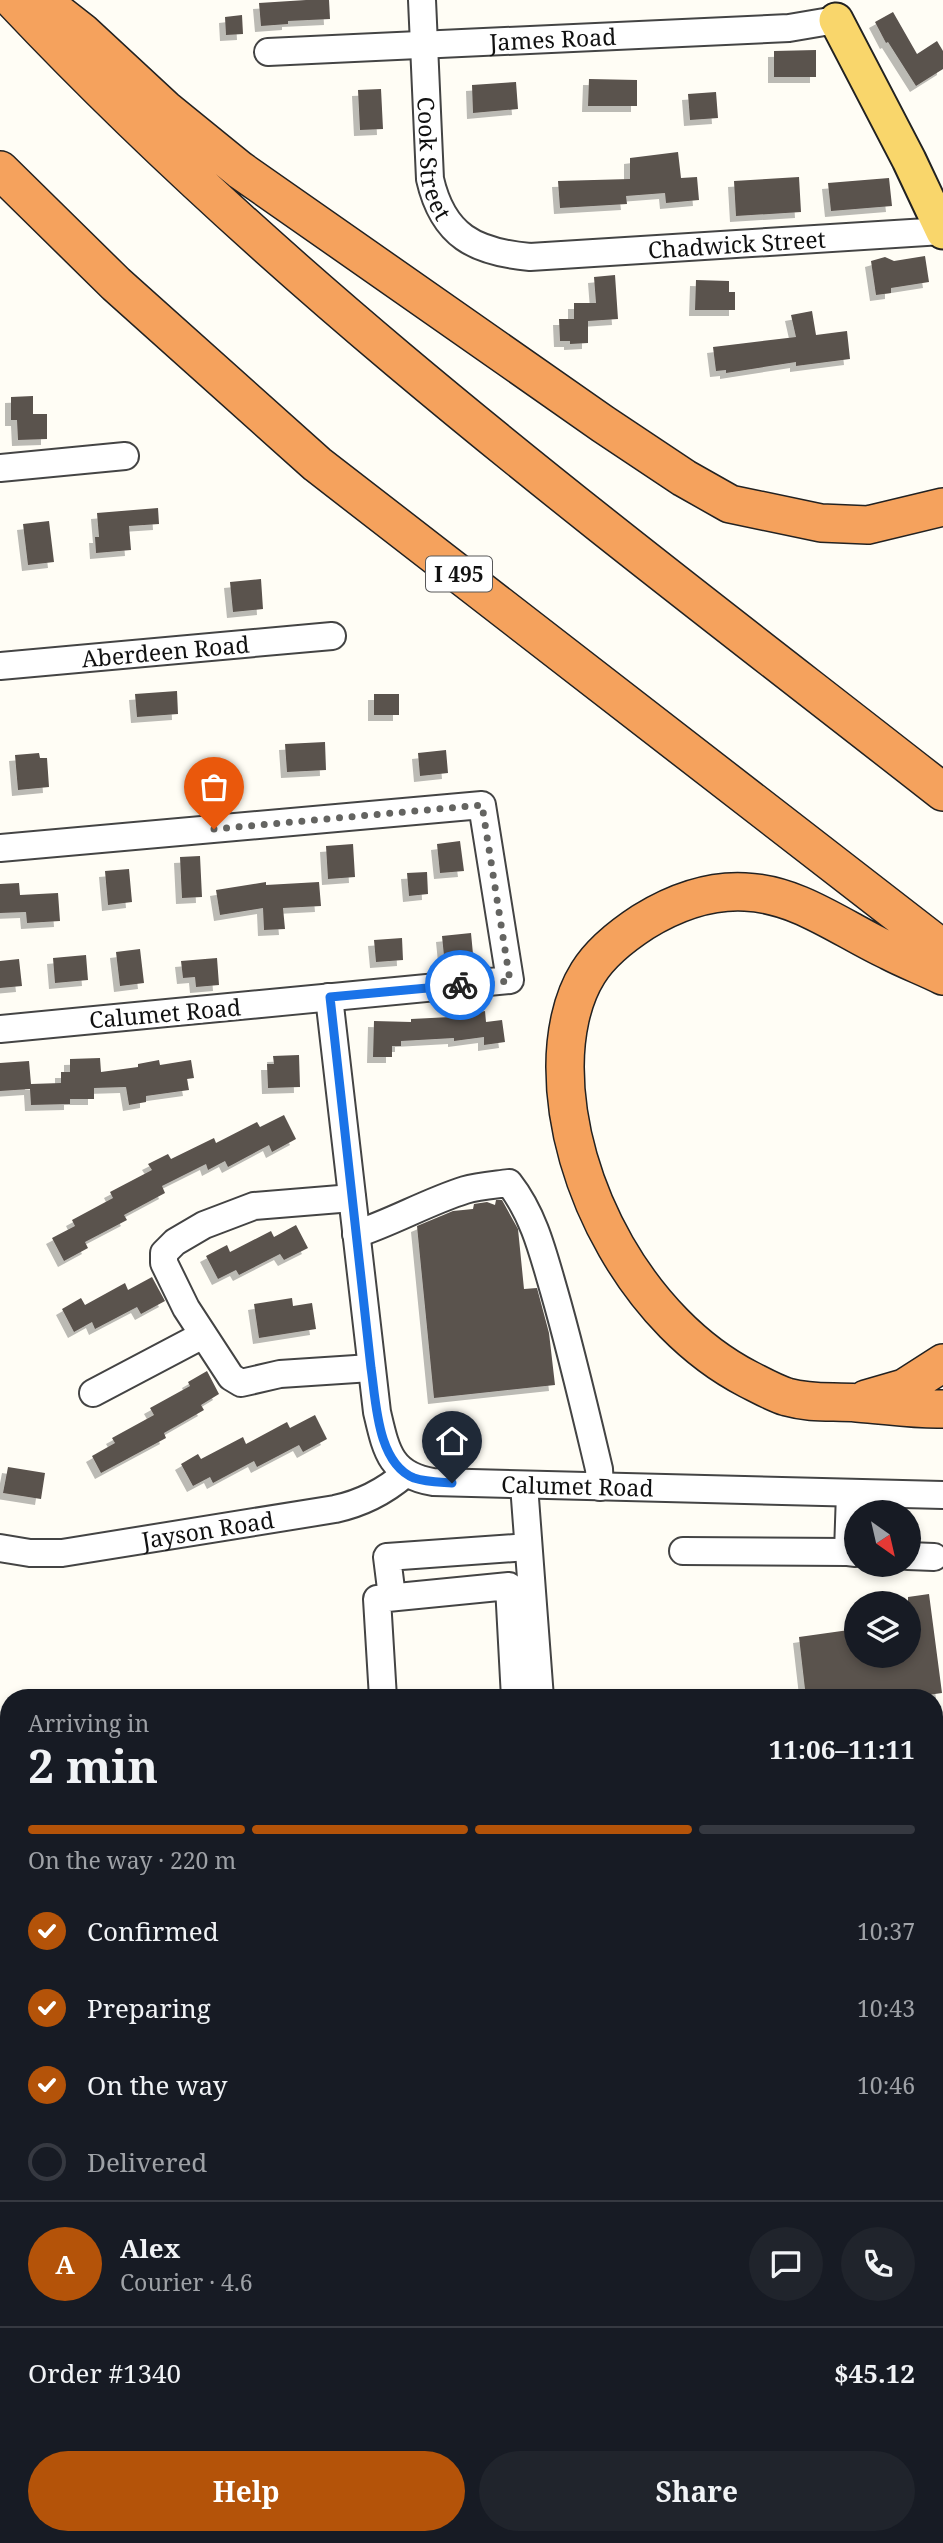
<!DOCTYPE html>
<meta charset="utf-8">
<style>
:root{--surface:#171b24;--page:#20242c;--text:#f1f3f6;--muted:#9ea1a6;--line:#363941;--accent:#b45309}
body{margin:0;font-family:"Noto Serif",serif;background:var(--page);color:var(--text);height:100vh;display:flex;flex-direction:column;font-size:26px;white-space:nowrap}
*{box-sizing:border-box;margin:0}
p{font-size:23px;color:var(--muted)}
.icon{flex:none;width:38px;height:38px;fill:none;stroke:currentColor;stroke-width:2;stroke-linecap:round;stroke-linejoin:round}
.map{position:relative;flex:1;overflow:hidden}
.details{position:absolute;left:0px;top:1689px;width:943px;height:856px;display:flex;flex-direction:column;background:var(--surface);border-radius:28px 28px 0 0;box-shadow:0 4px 10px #0003}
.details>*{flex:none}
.needle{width:46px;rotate:146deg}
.fabs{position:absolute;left:844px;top:1500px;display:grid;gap:14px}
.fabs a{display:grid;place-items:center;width:77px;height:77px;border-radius:50%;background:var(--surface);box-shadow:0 4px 10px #0003;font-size:35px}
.pin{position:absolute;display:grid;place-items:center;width:60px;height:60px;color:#fff;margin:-72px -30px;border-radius:50% 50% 50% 0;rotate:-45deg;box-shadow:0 0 7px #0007}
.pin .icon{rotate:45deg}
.courier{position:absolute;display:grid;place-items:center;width:70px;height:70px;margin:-35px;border:5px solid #1a73e8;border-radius:50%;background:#fff;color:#222;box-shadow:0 2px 9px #0007}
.headline em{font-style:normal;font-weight:700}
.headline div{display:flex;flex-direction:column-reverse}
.headline{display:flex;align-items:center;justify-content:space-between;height:119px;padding:0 28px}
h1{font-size:46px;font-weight:700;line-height:52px}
.bar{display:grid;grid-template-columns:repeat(4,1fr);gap:10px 7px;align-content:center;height:84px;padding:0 28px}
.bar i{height:9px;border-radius:5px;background:var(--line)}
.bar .active{background:var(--accent)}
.bar p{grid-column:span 4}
.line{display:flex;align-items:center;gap:18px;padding:0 28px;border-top:2px solid var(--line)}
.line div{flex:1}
.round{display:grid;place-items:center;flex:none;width:74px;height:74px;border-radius:37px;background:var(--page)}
ol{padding:0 28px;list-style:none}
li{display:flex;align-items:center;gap:21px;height:77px}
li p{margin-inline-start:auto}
li .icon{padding:7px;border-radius:50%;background:var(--accent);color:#fff;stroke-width:4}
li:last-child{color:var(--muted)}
li i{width:38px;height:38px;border:4px solid var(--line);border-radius:50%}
.button{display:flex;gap:14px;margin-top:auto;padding:14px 28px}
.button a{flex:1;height:80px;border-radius:42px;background:var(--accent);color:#fff;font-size:28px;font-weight:700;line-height:80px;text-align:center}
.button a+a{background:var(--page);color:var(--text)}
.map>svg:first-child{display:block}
.building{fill:#5a524d;filter:url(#shadow)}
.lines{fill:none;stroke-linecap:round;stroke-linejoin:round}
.minor-casing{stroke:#444;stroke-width:30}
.major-casing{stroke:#222;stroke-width:37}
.highway-casing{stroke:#222;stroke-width:40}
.minor{stroke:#fff;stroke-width:26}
.major{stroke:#f9d66b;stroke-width:33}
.highway{stroke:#f5a25d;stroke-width:37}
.done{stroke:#646461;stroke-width:7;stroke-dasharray:0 12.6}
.route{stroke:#1a73e8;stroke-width:9}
.labels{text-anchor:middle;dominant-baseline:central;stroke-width:7;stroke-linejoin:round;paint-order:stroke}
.shield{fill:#fff;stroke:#585858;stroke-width:2}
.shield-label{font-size:21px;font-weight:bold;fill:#111}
.street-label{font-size:23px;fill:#111;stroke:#fff}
</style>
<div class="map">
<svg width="943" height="2543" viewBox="0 0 943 2543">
<defs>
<filter id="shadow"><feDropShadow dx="-6" dy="6" stdDeviation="0" flood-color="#0004"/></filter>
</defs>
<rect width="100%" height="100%" fill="#fffdf5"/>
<path class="building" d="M 306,0 L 329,0 L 330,19 L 288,21 L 288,24 L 261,26 L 259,3 Z
M 893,12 L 917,54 L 937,41 L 943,51 L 943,69 L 916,86 L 888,42 L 886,43 L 875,22 Z
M 242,15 L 243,34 L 226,35 L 225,17 Z
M 816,50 L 816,77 L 774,77 L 774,51 Z
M 589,79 L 637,80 L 637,106 L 588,106 Z
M 516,82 L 518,109 L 473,113 L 472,85 Z
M 381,89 L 383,129 L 360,130 L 358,90 Z
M 716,92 L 718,118 L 690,120 L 688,94 Z
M 678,152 L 681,178 L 697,177 L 699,200 L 666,203 L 665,193 L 626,196 L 627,204 L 560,208 L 558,181 L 630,179 L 630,158 Z
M 799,177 L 801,212 L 736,216 L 734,181 Z
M 889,178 L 892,206 L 831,211 L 828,183 Z
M 925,256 L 929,282 L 891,288 L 891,293 L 876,295 L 871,261 L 885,257 L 894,261 Z
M 615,275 L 618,319 L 588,321 L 588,343 L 570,344 L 570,341 L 560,341 L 559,319 L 574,319 L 574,303 L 596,303 L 594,277 Z
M 696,280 L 729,281 L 729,292 L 735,292 L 735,310 L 695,310 Z
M 812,311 L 816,335 L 847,331 L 850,359 L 796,366 L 796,362 L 726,373 L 726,370 L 716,371 L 713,347 L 796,337 L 791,315 Z
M 33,396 L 33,414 L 47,414 L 47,439 L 18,440 L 17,420 L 11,420 L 11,397 Z
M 158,508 L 159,524 L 129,526 L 131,550 L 96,553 L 95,537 L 99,537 L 97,513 Z
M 49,521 L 54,562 L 28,565 L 23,524 Z
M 261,579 L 263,609 L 233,612 L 230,582 Z
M 177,691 L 178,714 L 137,717 L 135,694 Z
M 374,694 L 399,694 L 399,715 L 374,715 Z
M 325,742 L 326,770 L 287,772 L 285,744 Z
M 446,750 L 448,773 L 420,776 L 418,753 Z
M 39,753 L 40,758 L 47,758 L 49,787 L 18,790 L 15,755 Z
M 228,764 L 230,795 L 209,797 L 207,765 Z
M 460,841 L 464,871 L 440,873 L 437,844 Z
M 353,844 L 355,877 L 328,879 L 326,846 Z
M 200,856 L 202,897 L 182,898 L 180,857 Z
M 129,869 L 132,902 L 108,905 L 105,871 Z
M 427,872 L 428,894 L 409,896 L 407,873 Z
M 266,882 L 266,885 L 319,882 L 321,906 L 283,908 L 285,929 L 264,930 L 263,908 L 220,915 L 216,890 Z
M 19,883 L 20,895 L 58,893 L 60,921 L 27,923 L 26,912 L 0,913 L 0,884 Z
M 471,933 L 473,954 L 444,956 L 442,936 Z
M 402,938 L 403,960 L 376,962 L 374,940 Z
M 140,949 L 144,983 L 120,986 L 116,952 Z
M 86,955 L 88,980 L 55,983 L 53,958 Z
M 217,958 L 219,985 L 196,987 L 195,977 L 183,978 L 181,961 Z
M 19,959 L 22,986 L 0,988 L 0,961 Z
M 485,1011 L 486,1022 L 502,1020 L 505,1042 L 484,1045 L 484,1037 L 454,1041 L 454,1038 L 401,1041 L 401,1046 L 392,1046 L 392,1057 L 373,1057 L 374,1021 L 411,1022 L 411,1019 L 451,1017 Z
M 299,1055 L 300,1087 L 268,1088 L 267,1064 L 274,1064 L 273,1056 Z
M 100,1058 L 101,1072 L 138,1067 L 138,1064 L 159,1060 L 160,1065 L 191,1060 L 194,1078 L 187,1079 L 189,1090 L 146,1096 L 146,1102 L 129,1105 L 126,1087 L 94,1088 L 94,1099 L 70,1099 L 70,1104 L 31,1105 L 30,1089 L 0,1091 L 0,1063 L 29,1061 L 31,1084 L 61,1083 L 61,1072 L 70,1072 L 70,1059 Z
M 284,1115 L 296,1139 L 272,1152 L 269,1145 L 228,1167 L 225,1161 L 208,1170 L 206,1164 L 162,1186 L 165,1193 L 124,1215 L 127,1220 L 85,1242 L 88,1248 L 64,1261 L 52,1238 L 75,1226 L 72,1220 L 113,1198 L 110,1192 L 152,1170 L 148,1164 L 168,1154 L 171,1159 L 214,1138 L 216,1143 L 257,1122 L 260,1127 Z
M 496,1200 L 502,1200 L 518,1229 L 524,1289 L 537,1288 L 549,1333 L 555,1385 L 434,1398 L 417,1226 L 453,1211 L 473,1209 L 474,1204 L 487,1202 L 495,1205 Z
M 296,1225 L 308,1248 L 284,1260 L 280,1254 L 239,1275 L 236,1270 L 218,1279 L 206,1256 L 227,1245 L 230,1252 L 271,1231 L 274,1237 Z
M 152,1277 L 165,1301 L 141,1314 L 137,1307 L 95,1329 L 92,1322 L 74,1332 L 62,1309 L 81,1298 L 85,1305 L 125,1283 L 128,1290 Z
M 292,1298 L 293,1306 L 312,1303 L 316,1329 L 259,1338 L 254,1304 Z
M 207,1371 L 219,1394 L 201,1405 L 204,1410 L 164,1433 L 166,1438 L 101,1473 L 92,1456 L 115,1443 L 112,1438 L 154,1415 L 150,1408 L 190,1386 L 188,1382 Z
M 315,1415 L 327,1439 L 303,1452 L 299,1445 L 257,1467 L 254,1461 L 213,1483 L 210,1477 L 193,1486 L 181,1464 L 198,1454 L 201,1459 L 243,1437 L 246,1444 L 287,1422 L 290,1428 Z
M 8,1467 L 45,1473 L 41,1499 L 3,1493 Z
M 929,1594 L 942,1693 L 906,1698 L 806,1698 L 799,1637 L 856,1629 L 856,1656 L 908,1656 L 908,1597 Z"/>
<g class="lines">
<defs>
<g id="minor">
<path id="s1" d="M 422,0 L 430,179 C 443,236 475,252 530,257 L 943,231"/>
<path id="s2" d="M 268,52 L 789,28 L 836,20"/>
<path d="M 0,468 L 125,456"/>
<path id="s3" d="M 0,666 L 332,636"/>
<path d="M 0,848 L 482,805 L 510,980 L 0,1029"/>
<path id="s4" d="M 329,997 L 377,1412 C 386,1450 390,1475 433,1482 L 943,1495"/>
<path d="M 352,1198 L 254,1206 L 204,1225 L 175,1242 L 164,1253 L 164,1263 L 186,1308 L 231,1377 L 241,1383 L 280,1374 L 371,1368"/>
<path d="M 356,1234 C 393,1222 427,1202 465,1190 C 478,1186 494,1185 509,1183 C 534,1215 543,1253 554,1291 C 571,1350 585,1410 599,1469 L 600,1487"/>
<path d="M 93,1393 L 203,1335"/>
<path d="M 524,1485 L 540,1698"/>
<path d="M 850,1493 L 848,1552 L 856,1553"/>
<path id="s5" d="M 0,1548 L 30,1553 L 62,1553 L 335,1509 C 363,1503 384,1492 405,1474"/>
<path d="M 683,1551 L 848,1552"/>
<path d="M 908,1556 L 934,1557"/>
<path d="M 392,1597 L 387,1557 L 528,1547"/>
<path d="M 383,1698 L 377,1599 L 509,1586 L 515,1698"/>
<path d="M 934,1979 L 943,1976"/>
<path d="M 934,2100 L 943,2120"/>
<path d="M 0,2137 L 6,2169 L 7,2207 L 9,2378"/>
<path d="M 934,2519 L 943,2519"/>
<path d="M 0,2528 L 9,2528"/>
</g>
<path id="major" d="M 836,20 L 909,160 L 943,232"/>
<path id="highway" d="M 13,0 C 293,297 623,541 943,792
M 41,0 L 82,32 L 165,109 L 240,170 L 603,424 L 684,478 L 730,504 L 821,523 L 868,525 L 943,507
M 0,170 L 116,284 L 317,464 L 943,949
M 943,976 C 925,967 906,960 889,951 C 842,929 798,894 745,892 C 708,890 674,903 643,922 C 623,935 601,952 588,973 C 571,1000 565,1036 565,1067 C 565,1186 640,1323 748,1379 C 760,1385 774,1393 787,1397 C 812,1404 832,1401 857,1403 C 886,1405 914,1410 943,1409
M 866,1399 L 904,1388 L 943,1363"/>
</defs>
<use href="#minor" class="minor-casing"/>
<use href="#major" class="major-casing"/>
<use href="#highway" class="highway-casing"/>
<use href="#minor" class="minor"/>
<use href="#major" class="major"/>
<use href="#highway" class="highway"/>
</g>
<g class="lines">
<path class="done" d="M 214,829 L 482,805 L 510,981 L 460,985"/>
<path class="route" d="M 452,1483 C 439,1482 426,1482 414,1478 C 377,1463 376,1401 371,1368 L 330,997 L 460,985"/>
</g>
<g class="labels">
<rect class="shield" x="426" y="556.5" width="66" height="35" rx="5"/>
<g class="shield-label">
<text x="459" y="574">I 495</text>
</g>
<g class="street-label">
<text stroke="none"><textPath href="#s2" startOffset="285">James Road</textPath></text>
<text stroke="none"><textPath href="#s1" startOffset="159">Cook Street</textPath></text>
<text stroke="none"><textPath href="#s1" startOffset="525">Chadwick Street</textPath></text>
<text stroke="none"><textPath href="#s3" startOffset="166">Aberdeen Road</textPath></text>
<text transform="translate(165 1013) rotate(-5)">Calumet Road</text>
<text stroke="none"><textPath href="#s4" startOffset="660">Calumet Road</textPath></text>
<text stroke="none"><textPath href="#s5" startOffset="210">Jayson Road</textPath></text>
</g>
</g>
</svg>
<div class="fabs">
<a><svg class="needle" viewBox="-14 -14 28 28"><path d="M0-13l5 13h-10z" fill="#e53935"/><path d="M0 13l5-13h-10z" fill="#9ea1a6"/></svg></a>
<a><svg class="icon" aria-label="layers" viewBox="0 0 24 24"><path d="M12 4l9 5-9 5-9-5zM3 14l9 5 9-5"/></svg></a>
</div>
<div class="pin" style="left:214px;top:829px;background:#ea580c"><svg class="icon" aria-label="bag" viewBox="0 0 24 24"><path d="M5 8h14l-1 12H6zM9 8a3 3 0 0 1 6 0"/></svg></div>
<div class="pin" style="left:452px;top:1483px;background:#1f2937"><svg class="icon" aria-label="home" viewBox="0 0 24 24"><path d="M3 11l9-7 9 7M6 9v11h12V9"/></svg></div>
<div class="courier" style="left:460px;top:985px"><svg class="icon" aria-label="bike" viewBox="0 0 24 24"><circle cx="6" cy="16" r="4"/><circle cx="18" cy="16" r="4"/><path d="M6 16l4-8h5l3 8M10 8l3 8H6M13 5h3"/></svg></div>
<section class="details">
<div class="headline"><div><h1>2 min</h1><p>Arriving in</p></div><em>11:06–11:11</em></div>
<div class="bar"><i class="active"></i><i class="active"></i><i class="active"></i><i></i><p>On the way · 220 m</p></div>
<ol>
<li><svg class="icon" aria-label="check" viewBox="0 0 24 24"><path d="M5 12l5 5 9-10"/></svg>Confirmed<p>10:37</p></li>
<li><svg class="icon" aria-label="check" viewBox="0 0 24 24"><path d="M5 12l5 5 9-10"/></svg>Preparing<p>10:43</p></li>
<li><svg class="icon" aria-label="check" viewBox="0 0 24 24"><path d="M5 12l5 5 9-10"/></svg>On the way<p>10:46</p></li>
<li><i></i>Delivered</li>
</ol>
<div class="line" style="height:126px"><b class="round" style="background:var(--accent);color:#fff">A</b><div><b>Alex</b><p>Courier · 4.6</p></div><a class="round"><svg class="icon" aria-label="chat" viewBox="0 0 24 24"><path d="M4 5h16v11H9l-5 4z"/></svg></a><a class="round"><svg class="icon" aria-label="phone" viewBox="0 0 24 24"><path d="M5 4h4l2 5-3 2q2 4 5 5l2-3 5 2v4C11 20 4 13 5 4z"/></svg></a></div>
<div class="line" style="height:91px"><div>Order #1340</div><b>$45.12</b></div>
<div class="button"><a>Help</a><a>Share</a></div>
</section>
</div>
